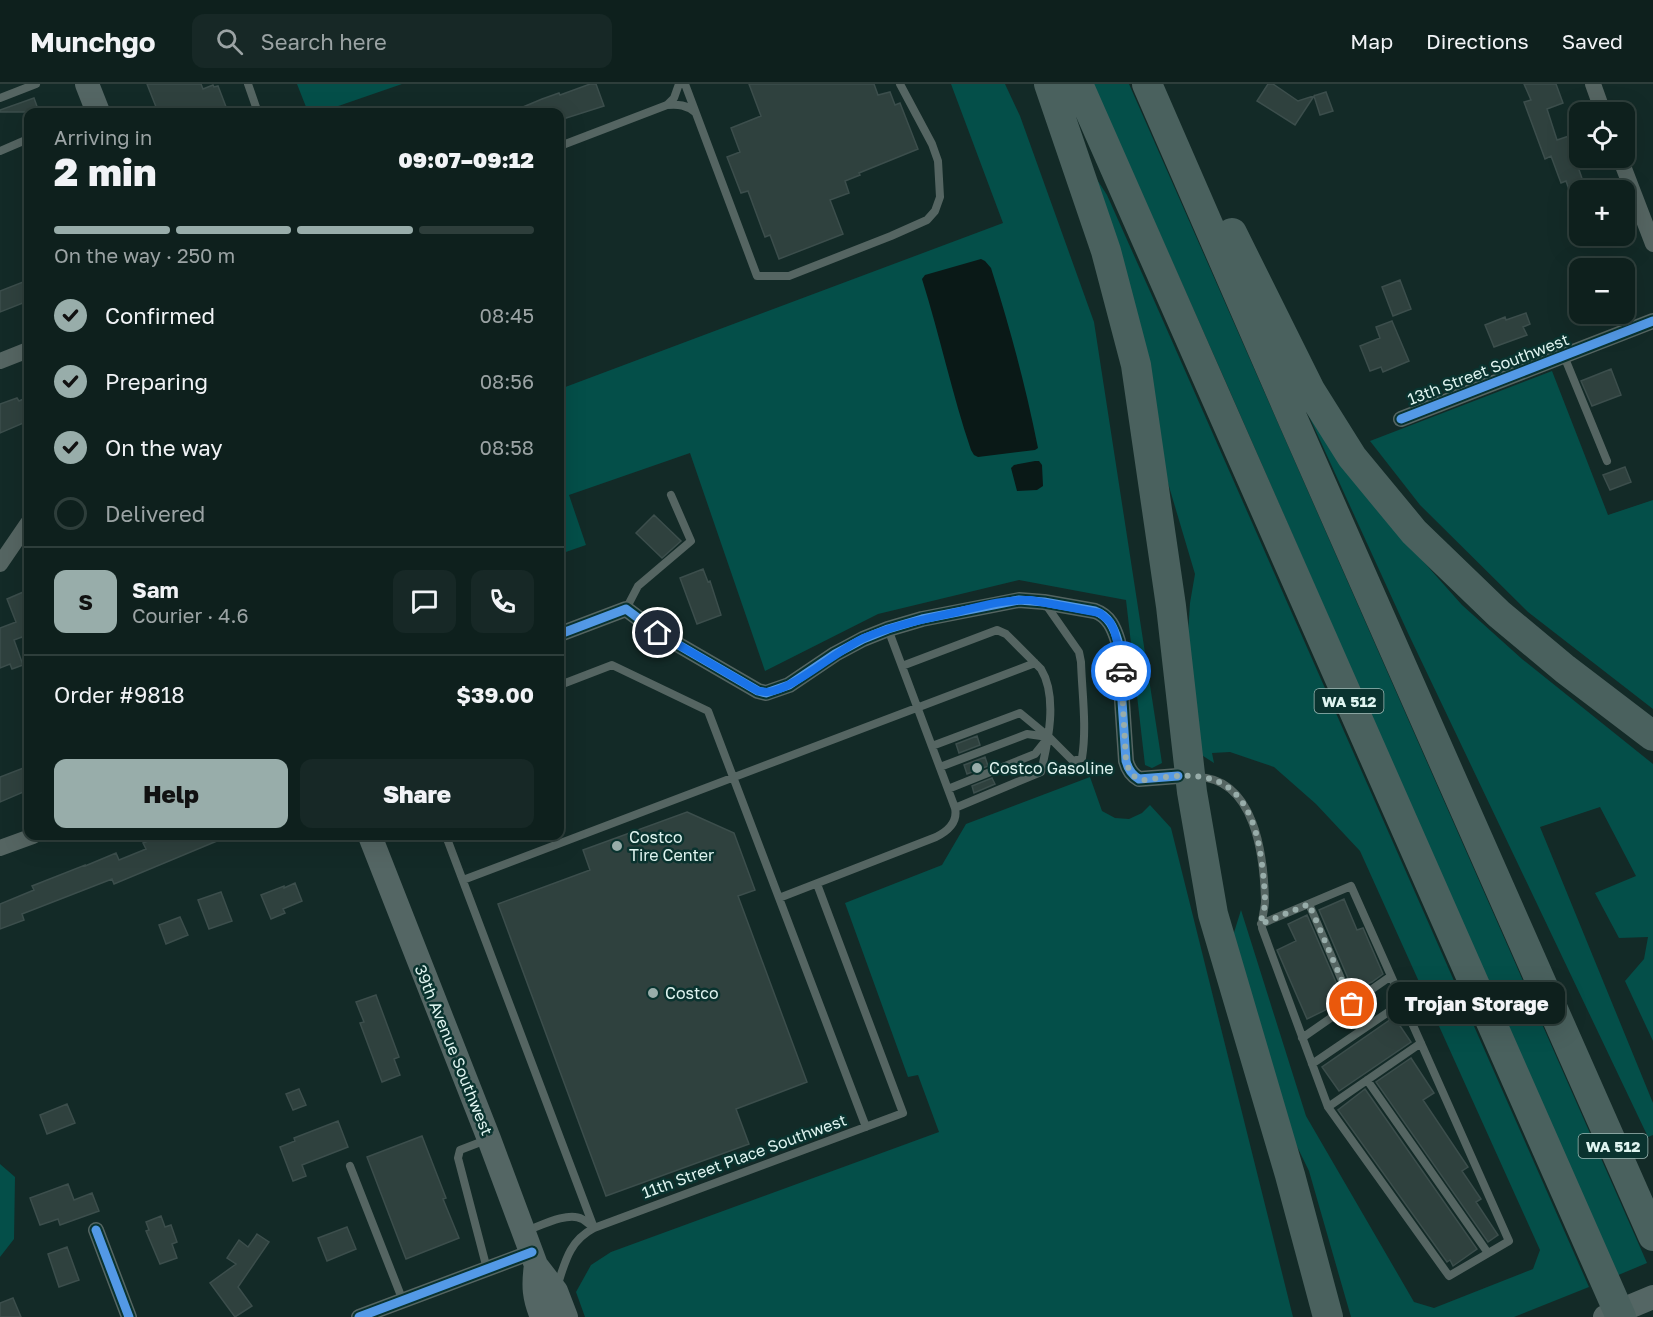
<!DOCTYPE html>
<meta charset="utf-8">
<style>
:root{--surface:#0e201d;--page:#172826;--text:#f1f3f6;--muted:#9ba3a4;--line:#2e3e3b;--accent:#98adaa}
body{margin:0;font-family:"Golos Text",sans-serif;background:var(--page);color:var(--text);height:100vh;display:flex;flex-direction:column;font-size:22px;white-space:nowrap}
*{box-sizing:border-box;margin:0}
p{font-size:20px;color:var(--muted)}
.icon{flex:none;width:33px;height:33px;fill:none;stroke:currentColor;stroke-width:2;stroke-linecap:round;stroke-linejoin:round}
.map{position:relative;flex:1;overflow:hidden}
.drawer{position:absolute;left:24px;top:24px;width:540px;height:732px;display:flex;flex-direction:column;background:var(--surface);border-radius:12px;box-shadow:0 6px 24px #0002,0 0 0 2px var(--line)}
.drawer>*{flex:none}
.fabs{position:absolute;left:1569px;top:18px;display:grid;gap:12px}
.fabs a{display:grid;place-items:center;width:66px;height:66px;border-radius:12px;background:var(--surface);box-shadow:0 6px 24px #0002,0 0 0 2px var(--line);font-size:30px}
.pin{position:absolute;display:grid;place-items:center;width:51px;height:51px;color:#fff;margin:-26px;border:3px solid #fff;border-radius:50%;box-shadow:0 2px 6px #0007}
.courier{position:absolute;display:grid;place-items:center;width:60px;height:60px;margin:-30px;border:4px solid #1a73e8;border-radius:50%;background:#fff;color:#222;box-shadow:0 2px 8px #0007}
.bubble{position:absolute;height:42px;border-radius:12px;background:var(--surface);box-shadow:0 6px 24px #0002,0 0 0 2px var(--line);font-size:20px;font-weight:800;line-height:42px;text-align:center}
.summary em{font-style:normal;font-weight:800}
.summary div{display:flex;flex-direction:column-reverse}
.summary{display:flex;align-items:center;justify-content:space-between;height:102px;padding:0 30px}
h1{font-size:39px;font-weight:800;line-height:45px}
.bar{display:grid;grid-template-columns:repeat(4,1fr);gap:9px 6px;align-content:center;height:72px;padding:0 30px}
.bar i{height:8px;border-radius:4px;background:var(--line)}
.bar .on{background:var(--accent)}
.bar p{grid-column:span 4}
.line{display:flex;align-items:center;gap:15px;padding:0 30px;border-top:2px solid var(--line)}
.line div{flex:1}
.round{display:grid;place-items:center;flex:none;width:63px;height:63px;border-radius:12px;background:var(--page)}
ol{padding:0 30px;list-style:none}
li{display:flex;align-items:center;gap:18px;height:66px}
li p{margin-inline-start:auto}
li .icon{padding:6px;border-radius:50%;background:var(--accent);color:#111;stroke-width:4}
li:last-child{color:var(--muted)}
li i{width:33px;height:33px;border:3px solid var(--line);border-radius:50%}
.button{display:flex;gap:12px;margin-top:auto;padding:12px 30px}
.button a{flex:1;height:69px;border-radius:12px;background:var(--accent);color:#111;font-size:24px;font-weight:800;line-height:69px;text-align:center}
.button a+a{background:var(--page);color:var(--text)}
header{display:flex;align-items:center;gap:36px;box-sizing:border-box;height:84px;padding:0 30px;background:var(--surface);border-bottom:2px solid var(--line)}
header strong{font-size:28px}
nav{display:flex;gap:33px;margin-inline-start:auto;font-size:21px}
.search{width:420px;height:54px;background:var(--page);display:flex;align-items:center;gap:15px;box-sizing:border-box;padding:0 21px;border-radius:12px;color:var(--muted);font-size:22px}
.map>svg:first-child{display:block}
.green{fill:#044f49}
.water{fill:#0a1917}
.building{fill:#2f413e;stroke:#3c4e4c;stroke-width:1.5}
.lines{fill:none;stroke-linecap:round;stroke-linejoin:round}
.service{stroke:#556562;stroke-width:8}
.minor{stroke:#556562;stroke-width:16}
.secondary{stroke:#546664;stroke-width:24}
.motorway{stroke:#4a615e;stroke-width:30}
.cycleway-casing{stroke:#0a332f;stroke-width:13}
.cycleway{stroke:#5399e6;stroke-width:9}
.done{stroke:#98adaa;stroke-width:6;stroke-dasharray:0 10.8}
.route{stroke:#1a73e8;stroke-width:8}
.poi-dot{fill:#98adaa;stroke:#0a332f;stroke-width:2}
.labels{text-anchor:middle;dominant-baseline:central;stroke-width:5;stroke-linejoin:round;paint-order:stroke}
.shield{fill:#0a332f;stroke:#9fbab6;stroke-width:1.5}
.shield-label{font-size:15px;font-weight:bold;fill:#dff4f0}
.street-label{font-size:16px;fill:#dff4f0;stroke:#0a332f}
.poi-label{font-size:16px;fill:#dff4f0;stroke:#0a332f;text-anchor:start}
</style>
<header>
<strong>Munchgo</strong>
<div class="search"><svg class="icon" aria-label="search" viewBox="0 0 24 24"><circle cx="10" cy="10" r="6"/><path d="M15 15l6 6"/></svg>Search here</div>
<nav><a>Map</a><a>Directions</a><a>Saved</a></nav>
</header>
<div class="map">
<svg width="1653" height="1233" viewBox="0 0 1653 1233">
<rect width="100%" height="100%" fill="#132a27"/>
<path class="green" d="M 297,0 L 402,0 L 321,28 L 308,28 Z
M 951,0 L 1005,0 L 1020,32 L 1094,238 L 1162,679 L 1152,684 L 1145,681 L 1126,516 L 1019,496 L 878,530 L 765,587 L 690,369 L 569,411 L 586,461 L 560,470 L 560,305 L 1003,139 Z
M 1093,0 L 1129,0 L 1647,1179 L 1616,1192 L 1228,303 Z
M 1096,94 L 1107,111 L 1153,214 L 1589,1203 L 1514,1233 L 1351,1233 L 1309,1087 L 1289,1046 L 1232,855 L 1241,826 L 1306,1032 L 1414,1218 L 1434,1224 L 1533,1185 L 1540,1166 L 1360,767 L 1316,720 L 1274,683 L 1230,668 L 1212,669 L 1214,679 L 1200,670 L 1187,565 L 1190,519 L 1195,490 L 1168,399 Z
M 1552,287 L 1608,431 L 1653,416 L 1653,625 L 1528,528 L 1420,421 L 1370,357 Z
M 1293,297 L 1406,458 L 1462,521 L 1522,575 L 1653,680 L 1653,957 L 1625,897 L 1644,875 L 1648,853 L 1619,854 L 1595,809 L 1636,792 L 1600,723 L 1540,743 L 1653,1019 L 1653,1051 L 1648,1053 L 1408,549 Z
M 1090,693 L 1102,727 L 1115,734 L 1129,735 L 1142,729 L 1150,721 L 1171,744 L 1293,1233 L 585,1233 L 576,1208 L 591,1181 L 611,1168 L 939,1048 L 918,991 L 908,993 L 845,819 L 942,781 L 966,740 Z
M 0,1080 L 15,1093 L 14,1155 L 0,1173 Z"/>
<path class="water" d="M 981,175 L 985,177 L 991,184 C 1010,244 1026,303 1038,364 L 1035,366 L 978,373 L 974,371 L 971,366 C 952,310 940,252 922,195 L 925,191 Z
M 1035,377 L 1039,377 L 1042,381 L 1043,402 L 1037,406 L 1017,407 L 1011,384 L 1014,381 Z"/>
<path class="building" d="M 147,0 L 201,0 L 203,5 L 213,1 L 214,3 L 218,2 L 228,28 L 158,28 Z
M 590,0 L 596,0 L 604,22 L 560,36 L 560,28 L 511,28 L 542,15 L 559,9 L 560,11 Z
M 749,0 L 874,0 L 878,11 L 890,8 L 895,21 L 900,19 L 918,65 L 859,89 L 860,91 L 845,97 L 849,109 L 830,116 L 843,150 L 779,175 L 770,151 L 765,153 L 748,107 L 741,109 L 727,73 L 740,68 L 731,44 L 761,32 Z
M 1268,0 L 1273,0 L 1298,17 L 1326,8 L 1333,27 L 1320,31 L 1314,12 L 1295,41 L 1257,17 Z
M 1524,0 L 1556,0 L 1563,19 L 1547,25 L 1557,56 L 1572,51 L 1577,64 L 1575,65 L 1579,76 L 1576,77 L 1586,106 L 1580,106 L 1580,130 L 1578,131 L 1566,97 L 1561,99 L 1551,72 L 1545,75 L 1524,18 L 1531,16 Z
M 34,14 L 39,28 L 0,28 L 0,26 Z
M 28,196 L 28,217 L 0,228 L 0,207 Z
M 1400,196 L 1411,225 L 1393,232 L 1382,203 Z
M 1526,229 L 1530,240 L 1523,243 L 1527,251 L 1494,263 L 1485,241 L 1505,233 L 1506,236 Z
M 1392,237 L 1409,277 L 1383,288 L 1381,283 L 1370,287 L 1360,262 L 1380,254 L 1376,243 Z
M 1611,285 L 1621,311 L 1592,322 L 1581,297 Z
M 28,313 L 28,337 L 0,349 L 0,320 L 17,314 L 19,317 Z
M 1625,383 L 1631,398 L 1610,406 L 1603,391 Z
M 654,431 L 681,457 L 662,474 L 636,449 Z
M 703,485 L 708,498 L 710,497 L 721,531 L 697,540 L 680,494 Z
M 28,506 L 28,567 L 22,553 L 14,556 L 23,581 L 12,585 L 10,580 L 0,584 L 0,544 L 16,538 L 7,515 Z
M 977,652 L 980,661 L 959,669 L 956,660 Z
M 985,673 L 988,682 L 967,690 L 964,681 Z
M 26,683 L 28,689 L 28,706 L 0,718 L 0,693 Z
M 992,694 L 995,700 L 974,709 L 972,702 Z
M 687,728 L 734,749 L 755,806 L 738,812 L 807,998 L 736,1025 L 749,1060 L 606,1112 L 498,820 L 590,786 L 583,766 Z
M 161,752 L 229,752 L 114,800 L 112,795 L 22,830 L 24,836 L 0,845 L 0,820 L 34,806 L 32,802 L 85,781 L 85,782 L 116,769 L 119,776 L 146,765 L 143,759 Z
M 295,799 L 302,817 L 283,825 L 285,829 L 271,835 L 261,811 L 284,802 L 284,804 Z
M 221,808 L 232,837 L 209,845 L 198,816 Z
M 1344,815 L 1357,846 L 1363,844 L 1383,890 L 1372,898 L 1353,906 L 1319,826 Z
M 1307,831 L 1344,917 L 1307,935 L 1277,866 L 1296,857 L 1288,840 Z
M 180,833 L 188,851 L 166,860 L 159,841 Z
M 376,911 L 399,973 L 394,975 L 400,991 L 382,998 L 360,939 L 364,938 L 356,918 Z
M 1394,933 L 1411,958 L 1339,1007 L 1322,983 Z
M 1411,974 L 1434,1009 L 1423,1016 L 1468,1083 L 1462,1087 L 1481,1115 L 1476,1118 L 1498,1151 L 1488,1158 L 1376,998 Z
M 299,1005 L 306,1021 L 293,1026 L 286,1010 Z
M 1365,1005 L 1477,1165 L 1453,1182 L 1450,1176 L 1447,1178 L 1338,1026 Z
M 67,1020 L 75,1039 L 47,1050 L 40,1031 Z
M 338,1037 L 348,1063 L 302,1081 L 306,1092 L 293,1097 L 280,1063 L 295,1057 L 294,1054 Z
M 422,1052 L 446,1114 L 443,1115 L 459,1154 L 406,1175 L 367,1073 Z
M 68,1100 L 74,1116 L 92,1109 L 99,1127 L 60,1141 L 58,1135 L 40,1141 L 30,1114 Z
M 161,1132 L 165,1143 L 171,1141 L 177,1158 L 172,1160 L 177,1174 L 160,1180 L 146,1147 L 149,1146 L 146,1138 Z
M 347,1143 L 356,1165 L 327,1177 L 318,1154 Z
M 257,1150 L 269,1158 L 238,1203 L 252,1222 L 235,1233 L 210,1199 L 236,1180 L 227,1174 L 239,1156 L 248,1163 Z
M 67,1163 L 79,1196 L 59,1203 L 48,1170 Z
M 13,1214 L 21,1233 L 0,1233 L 0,1219 Z"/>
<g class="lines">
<path class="service" d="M 248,0 L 256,23 L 255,28
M 685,0 L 757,192 L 789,192 L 891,152 L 927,136 L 935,127 L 940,113 L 938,77 L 932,60 L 900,0
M 0,14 L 36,0
M 667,21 C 679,20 686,21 695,28
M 560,62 L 667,21 L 674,14 L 679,0
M 0,67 L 28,55
M 1564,272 L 1607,377
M 626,525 L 638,502 L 691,457 L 671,411
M 902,582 L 997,546 L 1006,550 L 1041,585 C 1058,613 1048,658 1041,688 L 955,724
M 560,601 L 612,581 L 708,627 L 866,1043
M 932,662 L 1020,629 L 1049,653 L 1073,677 L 1082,674 C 1087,643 1082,609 1081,578 L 1079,568 L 1044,518
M 940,683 L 1027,650 L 1048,653
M 1197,693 C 1255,694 1264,772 1265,817 C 1265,826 1261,834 1262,844 L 1328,1023 L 1449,1192 L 1509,1157 L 1351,802 L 1261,840
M 948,705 L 1035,670 L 1047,655
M 446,752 L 594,1144
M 463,796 L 1035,579
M 779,814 L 936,753 C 948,747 958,738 955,724 L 888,545
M 1309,820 L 1352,920
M 1302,954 L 1391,892
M 1312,980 L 1403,918
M 1367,996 L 1488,1169
M 1328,1023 L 1421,959
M 486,1056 L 460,1066 L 458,1074 L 487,1185
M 350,1082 L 403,1217
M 526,1147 C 540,1142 568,1127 582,1135 C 586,1137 590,1141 594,1144
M 557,1203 C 565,1178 569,1157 594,1144 L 903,1029 L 817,800"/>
<path class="minor" d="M 1593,0 L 1603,28
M 1620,74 L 1653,160
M 0,277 L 28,266
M 1401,335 L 1653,237
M 0,480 L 28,439
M 560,550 L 626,525 L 658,549 L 758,607 L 766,609 L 789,601 L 835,570 L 863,555 L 888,545 L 922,535 L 1019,516 L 1044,518 L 1095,527 C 1109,532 1114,544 1118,557 L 1126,677 C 1128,685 1132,691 1139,695 L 1178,692
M 0,764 L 33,752
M 96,1146 L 129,1233
M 359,1233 L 532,1168"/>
<path class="secondary" d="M 87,0 L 98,28
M 370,752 L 489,1055 L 536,1181 L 556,1207 L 566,1233
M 536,1181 C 533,1202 534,1214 542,1233
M 1605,1233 L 1653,1213"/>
<path class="motorway" d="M 1049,0 L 1106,167 L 1136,281 L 1171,522 L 1192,708 L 1213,830 L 1290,1091 L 1328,1233
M 1078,0 L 1621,1233
M 1147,0 L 1294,338 L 1653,1152
M 1232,149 L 1310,306 L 1352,373 L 1414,448 L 1499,530 L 1565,585 L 1653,652"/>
<defs>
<path id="cycleway" d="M 1401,335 L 1653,237
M 560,550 L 626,525 L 658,549 L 758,607 L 766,609 L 789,601 L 835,570 L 863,555 L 888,545 L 922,535 L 1019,516 L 1044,518 L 1095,527 C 1109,532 1114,544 1118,557 L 1126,677 C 1128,685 1132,691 1139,695 L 1178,692
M 96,1146 L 129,1233
M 359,1233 L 532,1168"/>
</defs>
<use href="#cycleway" class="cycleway-casing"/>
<use href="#cycleway" class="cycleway"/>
</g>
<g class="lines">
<path class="done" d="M 1121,587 L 1126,677 C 1128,684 1131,692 1139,695 C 1146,698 1158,693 1166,693 C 1215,687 1242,701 1256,749 C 1261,766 1265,801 1265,818 C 1265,826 1261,833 1261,840 L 1309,820 L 1352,920"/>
<path class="route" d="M 658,549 L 758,607 C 760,607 765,608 767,608 C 792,607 837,566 864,554 C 894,541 926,535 957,528 C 981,522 1006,515 1030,516 L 1100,529 L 1110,538 L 1114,546 L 1119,565 L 1121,587"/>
</g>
<g class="poi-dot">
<circle cx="977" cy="684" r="6"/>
<circle cx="617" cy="762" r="6"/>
<circle cx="653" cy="909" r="6"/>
</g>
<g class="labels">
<g class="shield">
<rect x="1314.5" y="605" width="69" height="24" rx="4.5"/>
<rect x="1578.5" y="1050" width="69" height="24" rx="4.5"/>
</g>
<g class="shield-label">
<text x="1349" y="617">WA 512</text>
<text x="1613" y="1062">WA 512</text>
</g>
<g class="street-label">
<text transform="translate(1488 285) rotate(-21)">13th Street Southwest</text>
<text transform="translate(454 966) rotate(68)">39th Avenue Southwest</text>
<text transform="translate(744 1072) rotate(-20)">11th Street Place Southwest</text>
</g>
<g class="poi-label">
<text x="989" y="684">Costco Gasoline</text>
<text x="629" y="753">Costco<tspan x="629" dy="18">Tire Center</tspan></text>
<text x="665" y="909">Costco</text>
</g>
</g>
</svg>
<div class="fabs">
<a><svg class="icon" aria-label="locate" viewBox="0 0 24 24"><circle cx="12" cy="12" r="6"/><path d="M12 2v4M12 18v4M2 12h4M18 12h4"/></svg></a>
<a>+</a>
<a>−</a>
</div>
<div class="pin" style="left:1352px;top:920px;background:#ea580c"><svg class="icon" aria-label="bag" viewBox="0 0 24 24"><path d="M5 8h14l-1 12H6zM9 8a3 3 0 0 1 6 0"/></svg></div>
<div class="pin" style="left:658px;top:549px;background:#1f2937"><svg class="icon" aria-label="home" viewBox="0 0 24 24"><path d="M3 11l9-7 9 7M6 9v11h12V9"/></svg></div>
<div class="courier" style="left:1121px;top:587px"><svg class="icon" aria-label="car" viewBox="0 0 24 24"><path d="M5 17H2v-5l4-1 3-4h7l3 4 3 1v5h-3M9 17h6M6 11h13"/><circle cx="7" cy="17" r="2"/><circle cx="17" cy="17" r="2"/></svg></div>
<div class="bubble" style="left:1388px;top:898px;width:177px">Trojan Storage</div>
<section class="drawer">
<div class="summary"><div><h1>2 min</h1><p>Arriving in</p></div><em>09:07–09:12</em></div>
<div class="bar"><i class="on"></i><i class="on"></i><i class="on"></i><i></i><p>On the way · 250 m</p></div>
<ol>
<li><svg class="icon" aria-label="check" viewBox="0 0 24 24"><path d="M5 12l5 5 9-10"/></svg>Confirmed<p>08:45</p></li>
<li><svg class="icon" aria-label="check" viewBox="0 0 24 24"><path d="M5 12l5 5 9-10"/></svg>Preparing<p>08:56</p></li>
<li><svg class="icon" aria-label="check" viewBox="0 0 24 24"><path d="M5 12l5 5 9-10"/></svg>On the way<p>08:58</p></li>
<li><i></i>Delivered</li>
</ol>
<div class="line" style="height:108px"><b class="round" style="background:var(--accent);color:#111">S</b><div><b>Sam</b><p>Courier · 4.6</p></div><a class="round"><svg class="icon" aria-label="chat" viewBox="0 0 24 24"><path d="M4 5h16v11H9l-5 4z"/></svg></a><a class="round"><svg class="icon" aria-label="phone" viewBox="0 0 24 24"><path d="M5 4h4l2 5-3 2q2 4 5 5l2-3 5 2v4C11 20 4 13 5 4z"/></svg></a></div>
<div class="line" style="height:78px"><div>Order #9818</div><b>$39.00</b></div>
<div class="button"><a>Help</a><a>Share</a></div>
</section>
</div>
